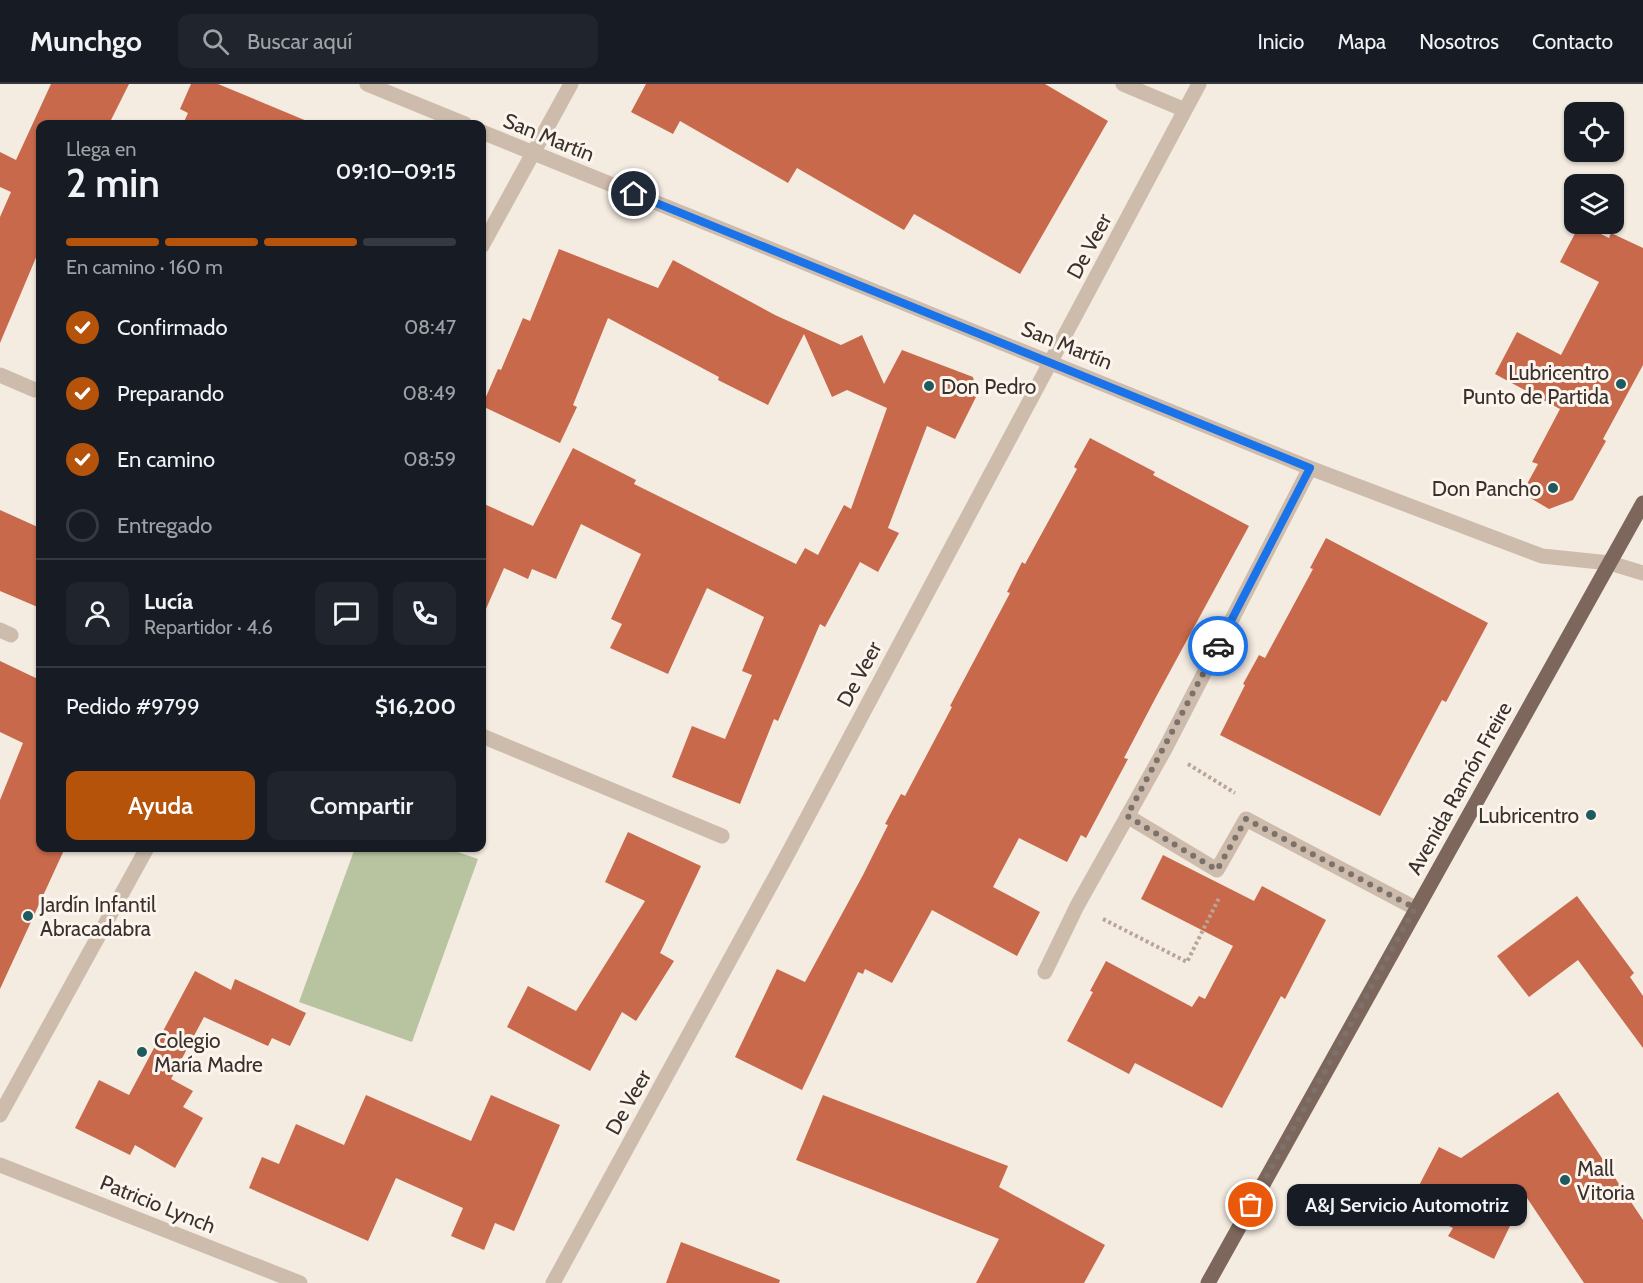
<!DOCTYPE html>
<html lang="es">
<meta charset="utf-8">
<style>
:root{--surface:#171b24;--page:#20242c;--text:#f1f3f6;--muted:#9ea1a6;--line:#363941;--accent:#b45309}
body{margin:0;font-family:Cabin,sans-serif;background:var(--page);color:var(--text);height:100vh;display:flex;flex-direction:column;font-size:22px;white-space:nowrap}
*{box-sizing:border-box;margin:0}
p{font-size:20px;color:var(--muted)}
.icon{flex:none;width:33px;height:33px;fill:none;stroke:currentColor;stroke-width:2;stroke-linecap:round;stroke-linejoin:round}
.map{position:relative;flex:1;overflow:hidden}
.drawer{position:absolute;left:36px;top:36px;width:450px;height:732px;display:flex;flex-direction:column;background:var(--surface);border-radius:12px;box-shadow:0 2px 4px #0004}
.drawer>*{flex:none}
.buttons{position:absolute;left:1564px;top:18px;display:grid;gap:12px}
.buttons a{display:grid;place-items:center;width:60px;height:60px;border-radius:12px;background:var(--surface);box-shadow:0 2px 4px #0004;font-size:30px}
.pin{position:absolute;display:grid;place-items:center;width:51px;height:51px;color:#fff;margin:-26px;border:3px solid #fff;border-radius:50%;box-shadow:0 2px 6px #0007}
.courier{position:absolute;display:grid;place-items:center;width:60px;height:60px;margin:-30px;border:4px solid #1a73e8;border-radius:50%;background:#fff;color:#222;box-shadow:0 2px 8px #0007}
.bubble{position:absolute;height:42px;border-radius:12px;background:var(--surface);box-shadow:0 2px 4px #0004;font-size:20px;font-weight:600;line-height:42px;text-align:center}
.summary em{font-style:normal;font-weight:600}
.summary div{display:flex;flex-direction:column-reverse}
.summary{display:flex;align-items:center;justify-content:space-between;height:102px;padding:0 30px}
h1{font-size:39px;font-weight:600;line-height:45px}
.bar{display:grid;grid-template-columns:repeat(4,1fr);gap:9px 6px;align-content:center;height:72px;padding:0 30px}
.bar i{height:8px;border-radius:4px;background:var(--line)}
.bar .current{background:var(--accent)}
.bar p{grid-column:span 4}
.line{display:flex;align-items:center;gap:15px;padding:0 30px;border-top:2px solid var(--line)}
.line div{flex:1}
.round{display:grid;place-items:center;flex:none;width:63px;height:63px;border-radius:12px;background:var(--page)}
ol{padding:0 30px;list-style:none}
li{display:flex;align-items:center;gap:18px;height:66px}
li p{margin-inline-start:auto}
li .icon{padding:6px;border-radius:50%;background:var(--accent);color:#fff;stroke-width:4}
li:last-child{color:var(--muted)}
li i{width:33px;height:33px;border:3px solid var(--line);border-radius:50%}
.primary-button{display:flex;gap:12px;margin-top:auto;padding:12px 30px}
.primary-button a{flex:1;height:69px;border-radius:12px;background:var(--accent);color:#fff;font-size:24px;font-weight:600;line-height:69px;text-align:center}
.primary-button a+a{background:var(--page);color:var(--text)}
header{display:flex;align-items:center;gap:36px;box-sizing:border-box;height:84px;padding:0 30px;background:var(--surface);border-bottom:2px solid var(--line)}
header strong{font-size:28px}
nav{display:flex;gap:33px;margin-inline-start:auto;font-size:21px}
.search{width:420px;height:54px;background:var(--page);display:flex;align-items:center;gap:15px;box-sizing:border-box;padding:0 21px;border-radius:12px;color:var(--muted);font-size:22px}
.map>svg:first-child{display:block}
.green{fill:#b8c4a0}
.building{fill:#c8694b}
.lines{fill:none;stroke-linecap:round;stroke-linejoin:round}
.path{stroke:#b9a596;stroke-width:4;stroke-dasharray:3 3;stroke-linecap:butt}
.service{stroke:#cdbbac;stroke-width:15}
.minor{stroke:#cdbbac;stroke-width:15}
.tertiary{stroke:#cdbbac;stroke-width:15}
.primary{stroke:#7d675c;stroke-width:15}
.done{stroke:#7c716b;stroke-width:6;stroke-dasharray:0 10.8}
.route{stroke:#1a73e8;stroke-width:8}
.poi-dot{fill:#1f5a5e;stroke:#fbf5ee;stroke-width:2}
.labels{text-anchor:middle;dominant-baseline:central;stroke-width:6;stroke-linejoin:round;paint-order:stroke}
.street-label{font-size:21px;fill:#3b302b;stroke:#fbf5ee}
.poi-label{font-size:21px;fill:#3b302b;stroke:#fbf5ee;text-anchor:start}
</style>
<header>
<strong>Munchgo</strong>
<div class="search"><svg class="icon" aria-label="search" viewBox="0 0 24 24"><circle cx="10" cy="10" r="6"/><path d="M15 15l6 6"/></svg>Buscar aquí</div>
<nav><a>Inicio</a><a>Mapa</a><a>Nosotros</a><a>Contacto</a></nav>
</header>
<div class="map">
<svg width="1643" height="1199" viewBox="0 0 1643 1199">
<rect width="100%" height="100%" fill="#f4ebe1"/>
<path class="green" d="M 355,764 L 446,764 L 478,775 L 412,958 L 299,918 Z"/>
<path class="building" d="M 51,0 L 129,0 L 109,40 L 40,40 L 40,164 L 0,259 L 0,133 L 11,108 L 0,103 L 0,68 L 16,76 Z
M 191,0 L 218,0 L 314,40 L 183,40 L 188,29 L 180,25 Z
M 646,0 L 1045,0 L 1108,37 L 1020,190 L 914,130 L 904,146 L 797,84 L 788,99 L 680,37 L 673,50 L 631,28 Z
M 1580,140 L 1609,154 L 1611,149 L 1643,164 L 1643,281 L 1603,355 L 1606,357 L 1573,416 L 1549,425 L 1522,409 L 1538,380 L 1532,378 L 1560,325 L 1495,290 L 1517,248 L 1561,271 L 1599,198 L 1560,178 Z
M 559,165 L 658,204 L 673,176 L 775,231 L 841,261 L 862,251 L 884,300 L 902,266 L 973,293 L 977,311 L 955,355 L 927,342 L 888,444 L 899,449 L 878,488 L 860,478 L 825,543 L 820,540 L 778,637 L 774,635 L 740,720 L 672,693 L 692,642 L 725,655 L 752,591 L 742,587 L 764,533 L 707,504 L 668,590 L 610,564 L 622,540 L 611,535 L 641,470 L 581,440 L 556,495 L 532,485 L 528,495 L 504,484 L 482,534 L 482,419 L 533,442 L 573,364 L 636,396 L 634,400 L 796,480 L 805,464 L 818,471 L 844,421 L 851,425 L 887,324 L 847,306 L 832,313 L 804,250 L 768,321 L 718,296 L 719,293 L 608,234 L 573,321 L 577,323 L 560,359 L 482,322 L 498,285 L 501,286 L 523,234 L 530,237 Z
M 1090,354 L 1155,388 L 1153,391 L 1249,442 L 1156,613 L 1124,674 L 1128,675 L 1086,754 L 1081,751 L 1067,778 L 1019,754 L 993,803 L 1040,828 L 1017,872 L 932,826 L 892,899 L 865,885 L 863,890 L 858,888 L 802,1006 L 735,973 L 777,885 L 805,898 L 863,791 L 888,741 L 885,740 L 901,710 L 905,712 L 952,623 L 950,622 L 1010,509 L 1007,508 L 1022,478 L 1025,480 L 1077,385 L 1074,383 Z
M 0,426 L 40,444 L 40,524 L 0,507 Z
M 1326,454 L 1488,539 L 1446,618 L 1442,616 L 1380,732 L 1220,651 L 1245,601 L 1243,600 L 1259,571 L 1265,574 L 1313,485 L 1310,484 Z
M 0,577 L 40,596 L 40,764 L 65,764 L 0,905 L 0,716 L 23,659 L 0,648 Z
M 628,748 L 701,782 L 660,869 L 674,877 L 636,937 L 622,928 L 590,987 L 507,943 L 528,902 L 576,927 L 645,817 L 605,798 Z
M 1163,771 L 1254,817 L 1262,802 L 1326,836 L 1285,915 L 1281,912 L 1222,1024 L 1135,979 L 1129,990 L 1067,957 L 1093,908 L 1090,907 L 1106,877 L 1192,923 L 1199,912 L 1205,915 L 1233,862 L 1141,815 Z
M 1577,812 L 1634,889 L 1630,893 L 1643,912 L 1643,964 L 1578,876 L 1529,913 L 1497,872 Z
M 195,887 L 231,906 L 235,895 L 306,929 L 290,962 L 272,954 L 268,962 L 204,933 L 171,995 L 193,1007 L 183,1023 L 203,1034 L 175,1084 L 135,1061 L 130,1071 L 75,1044 L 99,996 L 129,1011 Z
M 1558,1008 L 1643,1136 L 1643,1199 L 1584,1199 L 1525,1111 L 1494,1175 L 1448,1152 L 1453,1144 L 1426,1131 L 1431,1122 L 1413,1113 L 1439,1063 L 1461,1074 Z
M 366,1011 L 471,1057 L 491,1011 L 560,1041 L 514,1147 L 495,1139 L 484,1166 L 451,1152 L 463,1124 L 396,1094 L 368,1157 L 249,1104 L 262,1073 L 279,1080 L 296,1040 L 344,1061 Z
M 823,1011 L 1008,1082 L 999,1103 L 1105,1161 L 1084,1199 L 976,1199 L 999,1155 L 796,1076 Z
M 681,1158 L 780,1196 L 779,1199 L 666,1199 Z"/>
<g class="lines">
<path class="path" d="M 1188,680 L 1235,709
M 1103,835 L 1187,878 L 1219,814"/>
<path class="service" d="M 0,291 L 35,306"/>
<path class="minor" d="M 367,0 L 465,40
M 1123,0 L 1185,26
M 482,48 L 1310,384 L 1489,452 L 1542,472 L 1610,479 L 1643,489
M 482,162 L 571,0
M 0,546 L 11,551
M 482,652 L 722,752
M 1127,732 L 1217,786 L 1246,735 L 1415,824
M 1045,888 L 1077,822 L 1165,665 L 1310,384
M 0,1031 L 147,764
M 553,1199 L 785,775 L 1199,0"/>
<path class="tertiary" d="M 0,1081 L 300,1199"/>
<path class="primary" d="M 1208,1199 L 1643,419"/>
</g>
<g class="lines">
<path class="done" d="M 1218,562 L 1127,732 L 1217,786 L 1246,735 L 1415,824 L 1251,1121"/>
<path class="route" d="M 634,110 L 1310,384 L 1218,562"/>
</g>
<g class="poi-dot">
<circle cx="1621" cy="300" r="6"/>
<circle cx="929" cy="302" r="6"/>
<circle cx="1553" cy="404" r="6"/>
<circle cx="1591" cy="731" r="6"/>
<circle cx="28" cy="832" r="6"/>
<circle cx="142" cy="968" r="6"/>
<circle cx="1565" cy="1096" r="6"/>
</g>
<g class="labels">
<g class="street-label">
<text transform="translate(549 53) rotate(22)">San Martín</text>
<text transform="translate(1089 162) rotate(-62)">De Veer</text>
<text transform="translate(1067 261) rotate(22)">San Martín</text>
<text transform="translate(859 590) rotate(-62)">De Veer</text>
<text transform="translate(1459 704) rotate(-61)">Avenida Ramón Freire</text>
<text transform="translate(628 1018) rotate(-61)">De Veer</text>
<text transform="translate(158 1120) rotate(22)">Patricio Lynch</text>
</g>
<g class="poi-label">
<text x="1609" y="288" text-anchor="end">Lubricentro<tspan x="1609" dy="24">Punto de Partida</tspan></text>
<text x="941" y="302">Don Pedro</text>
<text x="1541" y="404" text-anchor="end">Don Pancho</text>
<text x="1579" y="731" text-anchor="end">Lubricentro</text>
<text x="40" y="820">Jardín Infantil<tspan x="40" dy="24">Abracadabra</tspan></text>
<text x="154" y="956">Colegio<tspan x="154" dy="24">María Madre</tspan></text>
<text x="1577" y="1084">Mall<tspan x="1577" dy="24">Vitoria</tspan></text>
</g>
</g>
</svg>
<div class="buttons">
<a><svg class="icon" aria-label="locate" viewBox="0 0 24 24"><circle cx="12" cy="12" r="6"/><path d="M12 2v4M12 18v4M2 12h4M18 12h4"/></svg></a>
<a><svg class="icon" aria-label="layers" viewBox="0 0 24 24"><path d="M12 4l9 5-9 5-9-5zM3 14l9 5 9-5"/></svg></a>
</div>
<div class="pin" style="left:1251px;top:1121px;background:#ea580c"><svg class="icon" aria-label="bag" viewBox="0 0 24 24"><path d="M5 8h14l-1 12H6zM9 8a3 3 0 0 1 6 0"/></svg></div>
<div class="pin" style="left:634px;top:110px;background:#1f2937"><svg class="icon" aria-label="home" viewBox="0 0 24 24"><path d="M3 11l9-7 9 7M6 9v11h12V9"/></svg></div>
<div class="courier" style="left:1218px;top:562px"><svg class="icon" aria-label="car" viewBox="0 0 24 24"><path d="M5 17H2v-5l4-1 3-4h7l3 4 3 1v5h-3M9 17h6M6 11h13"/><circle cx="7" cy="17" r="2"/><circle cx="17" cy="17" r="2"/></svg></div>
<div class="bubble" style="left:1287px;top:1100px;width:240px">A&amp;J Servicio Automotriz</div>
<section class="drawer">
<div class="summary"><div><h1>2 min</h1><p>Llega en</p></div><em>09:10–09:15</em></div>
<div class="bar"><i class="current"></i><i class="current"></i><i class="current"></i><i></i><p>En camino · 160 m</p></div>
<ol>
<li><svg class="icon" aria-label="check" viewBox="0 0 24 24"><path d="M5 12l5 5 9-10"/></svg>Confirmado<p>08:47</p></li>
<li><svg class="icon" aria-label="check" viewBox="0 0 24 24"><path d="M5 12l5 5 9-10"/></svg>Preparando<p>08:49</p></li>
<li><svg class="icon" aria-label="check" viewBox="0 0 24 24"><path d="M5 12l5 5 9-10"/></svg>En camino<p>08:59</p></li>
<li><i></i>Entregado</li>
</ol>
<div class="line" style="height:108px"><a class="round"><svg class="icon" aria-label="person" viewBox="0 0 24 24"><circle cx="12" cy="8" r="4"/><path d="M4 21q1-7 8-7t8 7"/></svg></a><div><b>Lucía</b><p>Repartidor · 4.6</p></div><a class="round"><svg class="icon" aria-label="chat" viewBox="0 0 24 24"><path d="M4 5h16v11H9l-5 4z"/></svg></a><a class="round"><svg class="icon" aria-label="phone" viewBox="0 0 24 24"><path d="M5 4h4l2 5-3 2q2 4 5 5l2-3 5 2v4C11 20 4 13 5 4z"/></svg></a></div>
<div class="line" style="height:78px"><div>Pedido #9799</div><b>$16,200</b></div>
<div class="primary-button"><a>Ayuda</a><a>Compartir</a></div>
</section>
</div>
